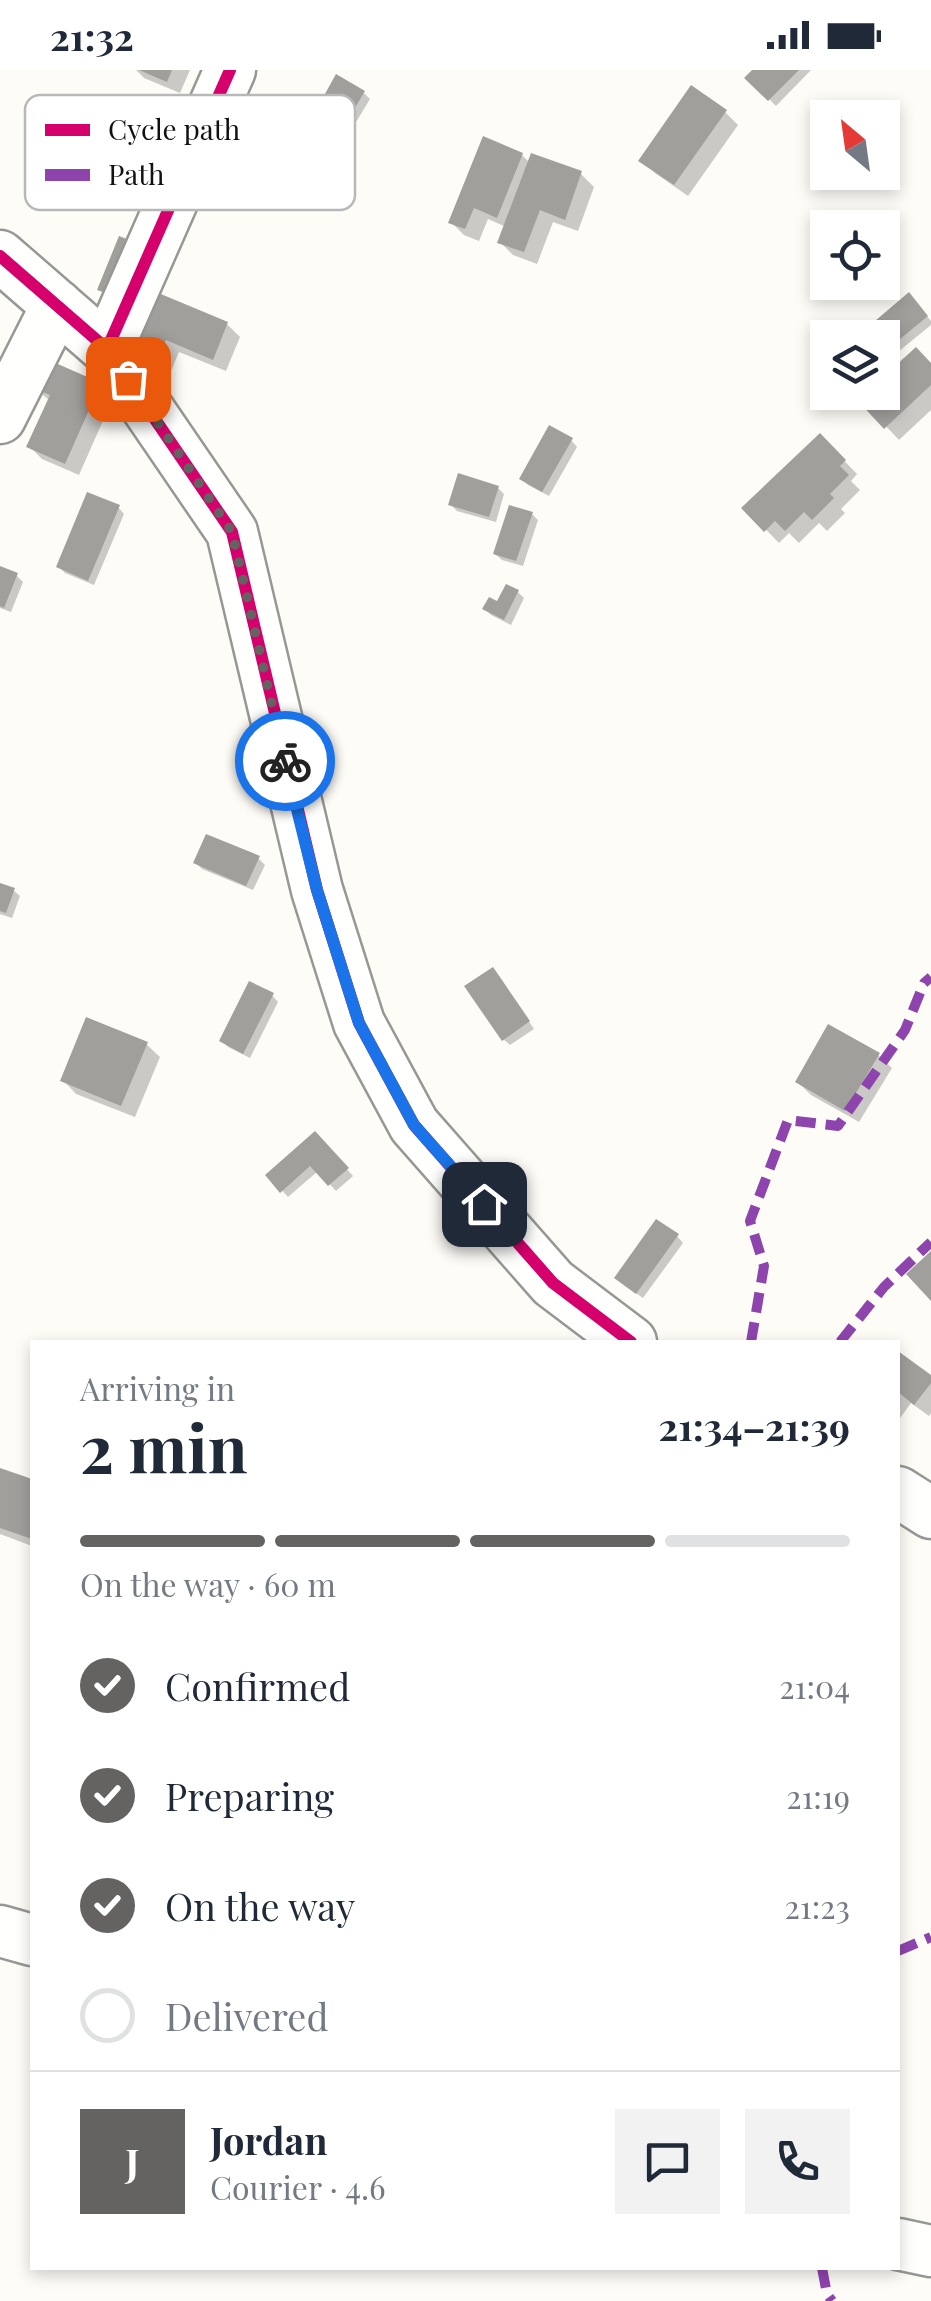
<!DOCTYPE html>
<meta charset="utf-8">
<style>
:root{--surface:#fff;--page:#f2f2f3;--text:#1f2937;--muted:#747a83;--line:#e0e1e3;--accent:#646362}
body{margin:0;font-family:"Playfair Display",serif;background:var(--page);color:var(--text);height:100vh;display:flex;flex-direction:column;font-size:38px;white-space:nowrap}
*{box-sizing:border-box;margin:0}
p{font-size:32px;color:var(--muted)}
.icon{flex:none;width:55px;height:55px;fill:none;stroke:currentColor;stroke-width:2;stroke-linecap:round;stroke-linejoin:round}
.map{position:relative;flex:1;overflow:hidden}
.drawer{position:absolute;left:30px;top:1270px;width:870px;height:930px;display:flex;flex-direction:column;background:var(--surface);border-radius:0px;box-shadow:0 5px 15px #0003}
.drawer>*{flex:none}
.needle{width:65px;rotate:331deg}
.buttons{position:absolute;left:810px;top:30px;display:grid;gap:20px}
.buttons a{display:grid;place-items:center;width:90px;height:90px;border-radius:0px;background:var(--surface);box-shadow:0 5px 15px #0003;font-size:50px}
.pin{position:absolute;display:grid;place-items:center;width:85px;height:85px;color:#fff;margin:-42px;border-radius:20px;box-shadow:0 5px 15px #0006}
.courier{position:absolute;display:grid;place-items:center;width:100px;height:100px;margin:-50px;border:8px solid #1a73e8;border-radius:50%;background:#fff;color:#222;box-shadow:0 2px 12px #0007}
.headline em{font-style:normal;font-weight:700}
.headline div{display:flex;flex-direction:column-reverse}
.headline{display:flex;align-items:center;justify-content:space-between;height:170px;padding:0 50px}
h1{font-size:65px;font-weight:700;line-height:75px}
.bar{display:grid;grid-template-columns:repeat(4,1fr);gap:15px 10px;align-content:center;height:120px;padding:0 50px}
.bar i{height:12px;border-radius:8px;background:var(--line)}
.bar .on{background:var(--accent)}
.bar p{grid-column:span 4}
.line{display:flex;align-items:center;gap:25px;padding:0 50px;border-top:2px solid var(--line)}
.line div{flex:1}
.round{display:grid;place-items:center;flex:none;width:105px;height:105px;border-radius:0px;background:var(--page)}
ol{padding:0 50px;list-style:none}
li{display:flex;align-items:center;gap:30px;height:110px}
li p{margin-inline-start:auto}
li .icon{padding:10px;border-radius:50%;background:var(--accent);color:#fff;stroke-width:4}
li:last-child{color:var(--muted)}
li i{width:55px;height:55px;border:5px solid var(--line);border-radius:50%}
.status{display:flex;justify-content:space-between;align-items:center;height:70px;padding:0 50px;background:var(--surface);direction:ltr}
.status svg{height:28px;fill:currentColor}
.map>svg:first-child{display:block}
.shadow{fill:#0003}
.building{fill:#a19f9c}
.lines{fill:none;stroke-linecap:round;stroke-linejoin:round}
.street-casing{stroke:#979795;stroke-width:55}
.street{stroke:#fffffe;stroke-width:50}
.quiet{stroke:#8e44ad;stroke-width:10;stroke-dasharray:20 10;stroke-linecap:butt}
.cycleway-casing{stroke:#fff;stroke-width:19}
.cycleway{stroke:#d6006c;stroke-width:12}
.done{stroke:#646362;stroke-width:10;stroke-dasharray:0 18}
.route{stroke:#1a73e8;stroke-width:12}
.key{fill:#fff;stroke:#b8b8b8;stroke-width:2.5}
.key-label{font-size:28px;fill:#111}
</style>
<div class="status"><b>21:32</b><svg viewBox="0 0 49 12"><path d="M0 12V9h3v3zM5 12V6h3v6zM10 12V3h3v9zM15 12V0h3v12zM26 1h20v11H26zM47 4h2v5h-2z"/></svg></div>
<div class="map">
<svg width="931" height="2231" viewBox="0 0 931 2231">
<rect width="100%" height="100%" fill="#fdfcf7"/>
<path class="shadow" d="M 136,0 L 190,0 L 180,23 L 144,8 Z
M 755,0 L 811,0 L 776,36 L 748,8 Z
M 364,23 L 370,29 L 344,72 L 323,57 Z
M 725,42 L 738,55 L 688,126 L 655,103 L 641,90 Z
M 247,73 L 253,80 L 228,141 L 205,131 L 198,125 Z
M 522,85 L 530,93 L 581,104 L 594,117 L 578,161 L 553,152 L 537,194 L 513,185 L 500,172 L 506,157 L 488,149 L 479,171 L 464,165 L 451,152 Z
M 158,226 L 227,254 L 240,267 L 226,301 L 179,282 L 169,306 L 147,297 L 133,284 Z
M 915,232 L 931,251 L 931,255 L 882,295 L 882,268 Z
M 931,295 L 931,340 L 899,370 L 862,331 L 882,322 Z
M 31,315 L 100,315 L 113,328 L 79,405 L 42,389 L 29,376 L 50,331 Z
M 820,366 L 857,404 L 851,411 L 860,420 L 841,439 L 845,443 L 827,461 L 819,453 L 799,473 L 789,463 L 779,473 L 745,438 Z
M 571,370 L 577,377 L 549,426 L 528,415 L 522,409 Z
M 498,418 L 504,424 L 496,452 L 457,441 L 451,435 Z
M 118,437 L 124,444 L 94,515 L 65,503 L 59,497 Z
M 532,444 L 538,450 L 523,496 L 502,490 L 495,484 Z
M 0,499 L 16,505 L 23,512 L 11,542 L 0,538 Z
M 518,522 L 524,528 L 511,555 L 491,545 L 485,539 L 499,534 Z
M 258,788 L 265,795 L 253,820 L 202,799 L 196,793 Z
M 0,815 L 13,820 L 20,826 L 12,848 L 0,844 Z
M 499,906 L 534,959 L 510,975 L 503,969 Z
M 272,925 L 278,932 L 250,988 L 228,977 L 222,971 Z
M 146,974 L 160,987 L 135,1047 L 76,1024 L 63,1010 Z
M 878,985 L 892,998 L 859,1052 L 811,1025 L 798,1012 Z
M 315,1064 L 353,1106 L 336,1121 L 318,1101 L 288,1127 L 268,1105 Z
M 677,1166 L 683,1173 L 643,1228 L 623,1214 Z
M 898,1284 L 931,1308 L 931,1343 L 929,1346 L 911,1333 L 898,1351 Z
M 0,1400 L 32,1412 L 32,1476 L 0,1464 Z"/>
<path class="building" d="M 139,0 L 172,0 L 167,12 Z
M 752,0 L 799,0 L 768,31 L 744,8 Z
M 336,4 L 365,21 L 337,68 L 320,57 L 331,40 L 320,33 Z
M 691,15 L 727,40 L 674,115 L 638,91 Z
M 483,66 L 523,83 L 497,148 L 474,138 L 465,159 L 448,153 Z
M 531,83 L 582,101 L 565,150 L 540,140 L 524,182 L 497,173 Z
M 119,166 L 142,175 L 120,228 L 97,220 Z
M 156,222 L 228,252 L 213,290 L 166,270 L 156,294 L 130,284 Z
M 909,222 L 928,246 L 882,284 L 882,268 L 855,268 Z
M 916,277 L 931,293 L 931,315 L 884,359 L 858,331 L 867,322 L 882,322 L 882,308 Z
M 42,287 L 101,313 L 65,394 L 26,377 L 50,325 L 28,316 Z
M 549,355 L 573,368 L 542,422 L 519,409 Z
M 820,363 L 846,390 L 840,396 L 849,405 L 830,424 L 834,428 L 812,450 L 804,442 L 785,461 L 775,451 L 764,462 L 741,438 Z
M 458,403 L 499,416 L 489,447 L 448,435 Z
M 87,422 L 120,435 L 88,511 L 56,497 Z
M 509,435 L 533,442 L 516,491 L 493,484 Z
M 0,496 L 18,503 L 4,538 L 0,536 Z
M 506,514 L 519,520 L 504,550 L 482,539 L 489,527 L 497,531 Z
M 206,764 L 260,786 L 246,816 L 193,793 Z
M 0,813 L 15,818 L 6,843 L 0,841 Z
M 493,897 L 530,951 L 502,971 L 464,916 Z
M 249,911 L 274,923 L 243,984 L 219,971 Z
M 86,947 L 148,972 L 121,1036 L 60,1011 Z
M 828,954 L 880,983 L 845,1041 L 795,1012 Z
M 315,1061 L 349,1098 L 328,1116 L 310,1096 L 280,1123 L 265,1105 Z
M 656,1149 L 679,1164 L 636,1224 L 614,1208 Z
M 931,1181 L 931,1231 L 906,1204 Z
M 898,1281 L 931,1305 L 931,1313 L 914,1335 L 898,1322 Z
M 0,1398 L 32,1409 L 32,1469 L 0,1458 Z"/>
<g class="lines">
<defs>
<path id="street" d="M 0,186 L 107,279 L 232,462 L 317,820 L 359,953 L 414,1055 L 553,1213 L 631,1272
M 107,279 L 230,0
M 0,348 L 57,235
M 898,1422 L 931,1443
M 0,1861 L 32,1870
M 898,2174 L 931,2181"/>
</defs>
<use href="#street" class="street-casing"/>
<use href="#street" class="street"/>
<path class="quiet" d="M 751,1272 L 764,1196 L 750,1151 L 788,1050 L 838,1056 L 905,960 L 924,913 L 931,907
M 840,1272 L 884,1217 L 931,1172
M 898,1881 L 931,1867
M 822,2198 L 827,2224 L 832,2231"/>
<defs>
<path id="cycleway" d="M 0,186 L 107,279 L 232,462 L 317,820 L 359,953 L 414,1055 L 553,1213 L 631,1272
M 107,279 L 230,0"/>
</defs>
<use href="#cycleway" class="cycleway-casing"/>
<use href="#cycleway" class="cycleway"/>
</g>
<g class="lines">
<path class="done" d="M 128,309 L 232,462 L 285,691"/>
<path class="route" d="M 285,691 L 317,820 L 359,953 L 414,1055 L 484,1134"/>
</g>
<rect x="25" y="25" width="330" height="115" rx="15" class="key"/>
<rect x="45" y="54" width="45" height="12" fill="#d6006c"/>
<rect x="45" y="99" width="45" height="12" fill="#8e44ad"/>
<g class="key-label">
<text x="108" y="70">Cycle path</text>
<text x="108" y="115">Path</text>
</g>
</svg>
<div class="buttons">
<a><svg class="needle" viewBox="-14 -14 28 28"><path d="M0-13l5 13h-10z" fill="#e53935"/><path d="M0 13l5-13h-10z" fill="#747a83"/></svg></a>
<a><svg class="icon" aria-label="locate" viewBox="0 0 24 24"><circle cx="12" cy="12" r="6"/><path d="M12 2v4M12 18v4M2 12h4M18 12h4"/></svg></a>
<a><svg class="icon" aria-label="layers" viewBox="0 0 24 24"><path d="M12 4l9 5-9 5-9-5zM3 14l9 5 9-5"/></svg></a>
</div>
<div class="pin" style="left:128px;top:309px;background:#ea580c"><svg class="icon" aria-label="bag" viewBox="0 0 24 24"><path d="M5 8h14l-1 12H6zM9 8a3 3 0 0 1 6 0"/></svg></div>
<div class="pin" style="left:484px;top:1134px;background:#1f2937"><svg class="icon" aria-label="home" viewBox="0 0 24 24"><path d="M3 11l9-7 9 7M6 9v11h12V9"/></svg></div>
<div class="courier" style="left:285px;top:691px"><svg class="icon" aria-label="bike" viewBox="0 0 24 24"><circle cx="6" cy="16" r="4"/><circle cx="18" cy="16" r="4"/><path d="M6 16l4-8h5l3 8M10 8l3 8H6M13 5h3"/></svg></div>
<section class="drawer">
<div class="headline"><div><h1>2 min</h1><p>Arriving in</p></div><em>21:34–21:39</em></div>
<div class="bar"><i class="on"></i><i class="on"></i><i class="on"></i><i></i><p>On the way · 60 m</p></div>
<ol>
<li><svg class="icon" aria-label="check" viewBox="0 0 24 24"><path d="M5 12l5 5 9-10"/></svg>Confirmed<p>21:04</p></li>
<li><svg class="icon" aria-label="check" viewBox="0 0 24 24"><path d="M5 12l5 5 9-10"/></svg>Preparing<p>21:19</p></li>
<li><svg class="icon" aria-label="check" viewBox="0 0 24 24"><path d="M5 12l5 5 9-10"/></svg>On the way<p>21:23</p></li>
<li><i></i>Delivered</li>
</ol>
<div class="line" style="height:180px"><b class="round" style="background:var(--accent);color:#fff">J</b><div><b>Jordan</b><p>Courier · 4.6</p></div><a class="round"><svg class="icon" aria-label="chat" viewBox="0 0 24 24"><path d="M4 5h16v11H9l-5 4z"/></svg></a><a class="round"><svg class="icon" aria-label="phone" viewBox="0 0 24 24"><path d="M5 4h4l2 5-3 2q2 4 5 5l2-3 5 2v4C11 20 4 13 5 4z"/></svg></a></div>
</section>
</div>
